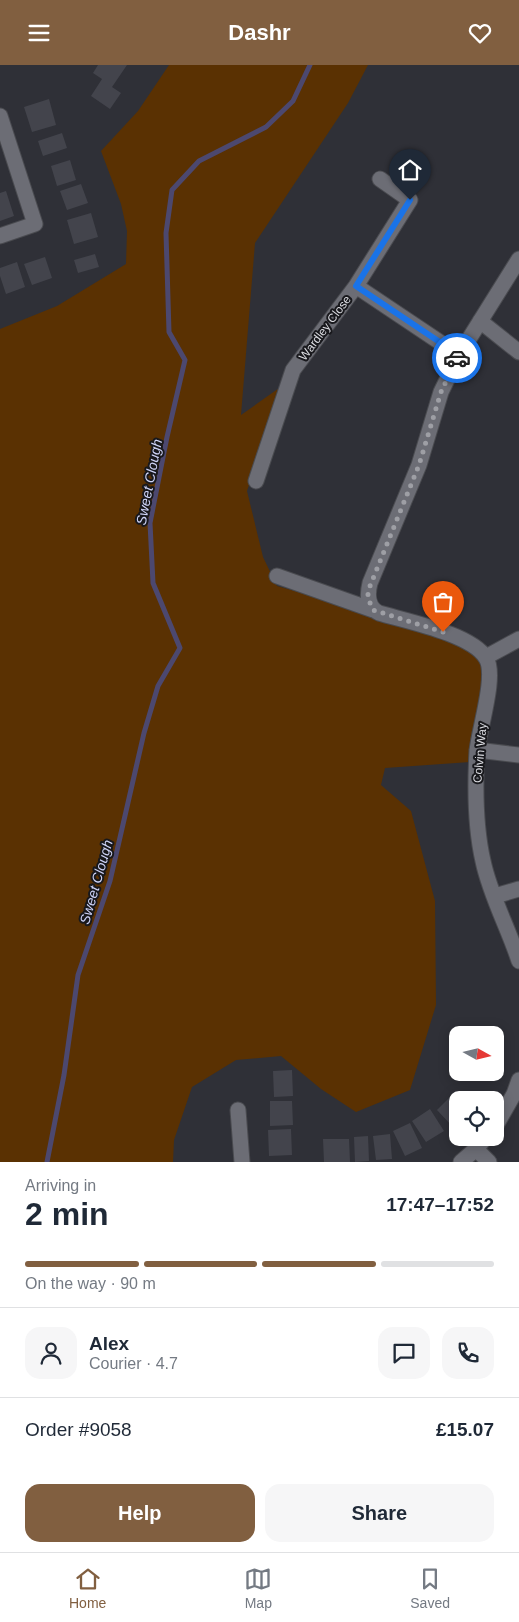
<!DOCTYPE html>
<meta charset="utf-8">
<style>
:root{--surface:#fff;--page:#f6f6f7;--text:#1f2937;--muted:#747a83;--line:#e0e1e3;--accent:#815f40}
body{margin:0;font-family:Arial,sans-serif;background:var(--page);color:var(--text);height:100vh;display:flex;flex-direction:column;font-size:19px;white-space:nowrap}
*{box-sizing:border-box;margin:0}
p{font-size:16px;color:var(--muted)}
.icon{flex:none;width:28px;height:28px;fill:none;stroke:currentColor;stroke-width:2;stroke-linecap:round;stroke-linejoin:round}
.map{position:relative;height:1097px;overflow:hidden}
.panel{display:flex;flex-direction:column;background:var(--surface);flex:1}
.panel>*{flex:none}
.needle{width:32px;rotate:98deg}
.controls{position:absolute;left:449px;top:961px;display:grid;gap:10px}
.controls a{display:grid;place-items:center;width:55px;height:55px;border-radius:10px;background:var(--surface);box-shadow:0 2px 12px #0003;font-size:25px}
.pin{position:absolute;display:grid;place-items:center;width:42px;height:42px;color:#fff;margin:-51px -21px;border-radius:50% 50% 50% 0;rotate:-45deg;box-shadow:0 0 5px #0007}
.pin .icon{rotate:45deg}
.courier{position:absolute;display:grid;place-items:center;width:50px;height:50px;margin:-25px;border:4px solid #1a73e8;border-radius:50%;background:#fff;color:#222;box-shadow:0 1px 6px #0007}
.headline em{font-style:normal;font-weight:600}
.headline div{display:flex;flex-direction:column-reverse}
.headline{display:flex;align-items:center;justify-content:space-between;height:85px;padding:0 25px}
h1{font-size:32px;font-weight:600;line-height:38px}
.bar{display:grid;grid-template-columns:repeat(4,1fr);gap:8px 5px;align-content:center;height:60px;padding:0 25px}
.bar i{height:6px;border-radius:4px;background:var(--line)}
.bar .on{background:var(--accent)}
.bar p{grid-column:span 4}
.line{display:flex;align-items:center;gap:12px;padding:0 25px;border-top:1px solid var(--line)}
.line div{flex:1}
.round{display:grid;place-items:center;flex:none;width:52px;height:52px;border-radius:15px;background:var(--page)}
.action{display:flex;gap:10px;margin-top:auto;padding:10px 25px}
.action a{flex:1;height:58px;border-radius:15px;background:var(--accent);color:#fff;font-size:20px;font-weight:600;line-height:58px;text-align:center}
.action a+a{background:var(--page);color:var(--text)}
header{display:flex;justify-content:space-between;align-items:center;height:65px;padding:0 25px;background:var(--accent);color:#fff;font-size:22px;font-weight:600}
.dock{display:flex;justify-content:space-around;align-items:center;height:70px;border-top:1px solid var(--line);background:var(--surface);font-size:14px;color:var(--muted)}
.dock a{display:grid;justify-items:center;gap:2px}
.dock .on{color:var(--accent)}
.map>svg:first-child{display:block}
.green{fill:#5a3102}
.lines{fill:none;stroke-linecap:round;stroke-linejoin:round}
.stream{stroke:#4c486f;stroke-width:5}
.building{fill:#43444c}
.street-casing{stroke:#4a4b50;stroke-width:17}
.street{stroke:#6c6d75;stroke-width:15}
.done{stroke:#9e9fa5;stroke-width:5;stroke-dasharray:0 9}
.route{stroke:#1a73e8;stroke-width:6}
.labels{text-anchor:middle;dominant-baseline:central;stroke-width:4;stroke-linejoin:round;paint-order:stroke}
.street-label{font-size:12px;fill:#dadbe0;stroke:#18181c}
.water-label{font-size:14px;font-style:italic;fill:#cfd4f8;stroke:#18181c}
</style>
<header><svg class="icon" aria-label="menu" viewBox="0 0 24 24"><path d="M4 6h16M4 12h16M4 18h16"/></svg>Dashr<svg class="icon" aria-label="heart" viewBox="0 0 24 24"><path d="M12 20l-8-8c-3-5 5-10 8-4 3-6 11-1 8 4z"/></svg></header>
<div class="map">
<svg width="519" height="1097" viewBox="0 0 519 1097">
<rect width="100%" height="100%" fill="#2f3037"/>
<path class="green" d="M 169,0 L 368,0 L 348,38 L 255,178 L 241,350 L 282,321 L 247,426 L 263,492 L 277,521 L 459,572 L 486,592 L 470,697 L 385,703 L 381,720 L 411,746 L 435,836 L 436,940 L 410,1025 L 356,1047 L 321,1024 L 281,991 L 236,995 L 192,1022 L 174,1075 L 173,1097 L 0,1097 L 0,264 L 57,241 L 126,199 L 127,166 L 121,139 L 101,86 L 138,46 Z"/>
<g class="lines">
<path class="stream" d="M 47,1097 L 64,1010 L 78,910 L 110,816 L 144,668 L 158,621 L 180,583 L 153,518 L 150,458 L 167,372 L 185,295 L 169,267 L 166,168 L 172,125 L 199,96 L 266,62 L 293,36 L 310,0"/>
</g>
<path class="building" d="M 98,0 L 127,0 L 112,22 L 121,28 L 110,44 L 91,31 L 102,14 L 93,8 Z
M 49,34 L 56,60 L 32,67 L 24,42 Z
M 62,68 L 67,83 L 43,91 L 38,76 Z
M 70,95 L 76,115 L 57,121 L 51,101 Z
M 81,119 L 88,138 L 67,145 L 60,126 Z
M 6,126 L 14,151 L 0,156 L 0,128 Z
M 91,148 L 98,172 L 74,179 L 67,155 Z
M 95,189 L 99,202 L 78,208 L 74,195 Z
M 45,192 L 52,213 L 32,220 L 24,199 Z
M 17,197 L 25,222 L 6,229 L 0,211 L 0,203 Z
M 292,1005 L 293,1031 L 274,1032 L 273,1006 Z
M 453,1029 L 458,1034 L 458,1057 L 453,1062 L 437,1045 Z
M 270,1036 L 292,1036 L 293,1060 L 270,1061 Z
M 430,1044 L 444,1066 L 426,1077 L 412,1056 Z
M 410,1058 L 422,1083 L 405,1091 L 393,1066 Z
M 291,1064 L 292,1090 L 269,1091 L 268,1065 Z
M 390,1069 L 392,1094 L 376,1095 L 373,1071 Z
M 368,1071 L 369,1096 L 355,1097 L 354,1072 Z
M 323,1074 L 349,1074 L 350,1097 L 324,1097 Z"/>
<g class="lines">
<defs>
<path id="street" d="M 0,51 L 35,159 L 0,171
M 519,194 L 459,290 L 441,327 L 419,400 L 370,518 C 367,530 367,542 379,548 C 406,556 472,569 486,593 C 497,610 479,664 477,686 C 475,721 475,761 483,796 C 490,830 508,862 519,896
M 356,221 L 459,290
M 480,256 L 519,287
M 256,416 L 293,305 L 356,221 L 410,135 L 380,114
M 277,511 L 373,545
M 486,592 L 519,574
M 477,685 L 519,690
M 495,831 L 519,824
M 238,1045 L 242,1097
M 495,1062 L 514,1029 L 519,1015
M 476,1084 L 489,1097
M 461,1097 L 476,1084 L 486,1072"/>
</defs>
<use href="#street" class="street-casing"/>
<use href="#street" class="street"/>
</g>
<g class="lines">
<path class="done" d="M 443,567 L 373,545 L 368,533 L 368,526 L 419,400 L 441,327 L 457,293"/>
<path class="route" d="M 410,135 L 356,221 L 459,290 L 457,293"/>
</g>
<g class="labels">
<g class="street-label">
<text transform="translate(325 263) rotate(-53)">Wardley Close</text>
<text transform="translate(480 688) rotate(-85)">Colvin Way</text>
</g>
<g class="water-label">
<text transform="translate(149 417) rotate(-79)">Sweet Clough</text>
<text transform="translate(96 817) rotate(-74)">Sweet Clough</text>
</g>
</g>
</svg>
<div class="controls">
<a><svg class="needle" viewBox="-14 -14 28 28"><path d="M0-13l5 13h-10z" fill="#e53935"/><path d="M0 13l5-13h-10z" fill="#747a83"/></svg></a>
<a><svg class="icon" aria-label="locate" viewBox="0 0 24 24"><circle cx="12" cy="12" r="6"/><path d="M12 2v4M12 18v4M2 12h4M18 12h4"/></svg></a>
</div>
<div class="pin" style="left:443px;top:567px;background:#ea580c"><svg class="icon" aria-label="bag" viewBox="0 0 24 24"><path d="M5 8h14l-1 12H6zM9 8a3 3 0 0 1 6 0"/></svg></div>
<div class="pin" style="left:410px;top:135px;background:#1f2937"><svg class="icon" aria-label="home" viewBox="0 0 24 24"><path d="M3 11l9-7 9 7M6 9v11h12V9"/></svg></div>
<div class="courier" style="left:457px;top:293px"><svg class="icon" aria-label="car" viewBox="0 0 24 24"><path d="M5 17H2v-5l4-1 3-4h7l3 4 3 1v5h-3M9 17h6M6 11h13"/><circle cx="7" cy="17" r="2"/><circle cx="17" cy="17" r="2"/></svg></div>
</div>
<section class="panel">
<div class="headline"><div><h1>2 min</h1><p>Arriving in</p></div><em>17:47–17:52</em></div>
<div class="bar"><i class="on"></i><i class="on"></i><i class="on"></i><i></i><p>On the way · 90 m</p></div>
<div class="line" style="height:90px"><a class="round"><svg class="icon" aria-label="person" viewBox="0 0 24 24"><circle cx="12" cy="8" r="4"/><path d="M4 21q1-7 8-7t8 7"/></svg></a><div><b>Alex</b><p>Courier · 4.7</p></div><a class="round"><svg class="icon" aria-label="chat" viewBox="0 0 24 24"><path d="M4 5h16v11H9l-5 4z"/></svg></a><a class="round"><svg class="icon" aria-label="phone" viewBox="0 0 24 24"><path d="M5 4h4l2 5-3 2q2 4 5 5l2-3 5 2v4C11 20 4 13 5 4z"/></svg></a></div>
<div class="line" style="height:65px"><div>Order #9058</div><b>£15.07</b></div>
<div class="action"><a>Help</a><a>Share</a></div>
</section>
<nav class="dock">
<a class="on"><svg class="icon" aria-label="home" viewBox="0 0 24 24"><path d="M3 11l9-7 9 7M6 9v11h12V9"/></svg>Home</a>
<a><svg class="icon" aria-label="map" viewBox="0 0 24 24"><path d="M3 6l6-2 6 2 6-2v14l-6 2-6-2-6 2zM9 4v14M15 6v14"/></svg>Map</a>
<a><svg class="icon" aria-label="saved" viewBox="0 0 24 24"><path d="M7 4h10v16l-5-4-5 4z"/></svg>Saved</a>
</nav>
